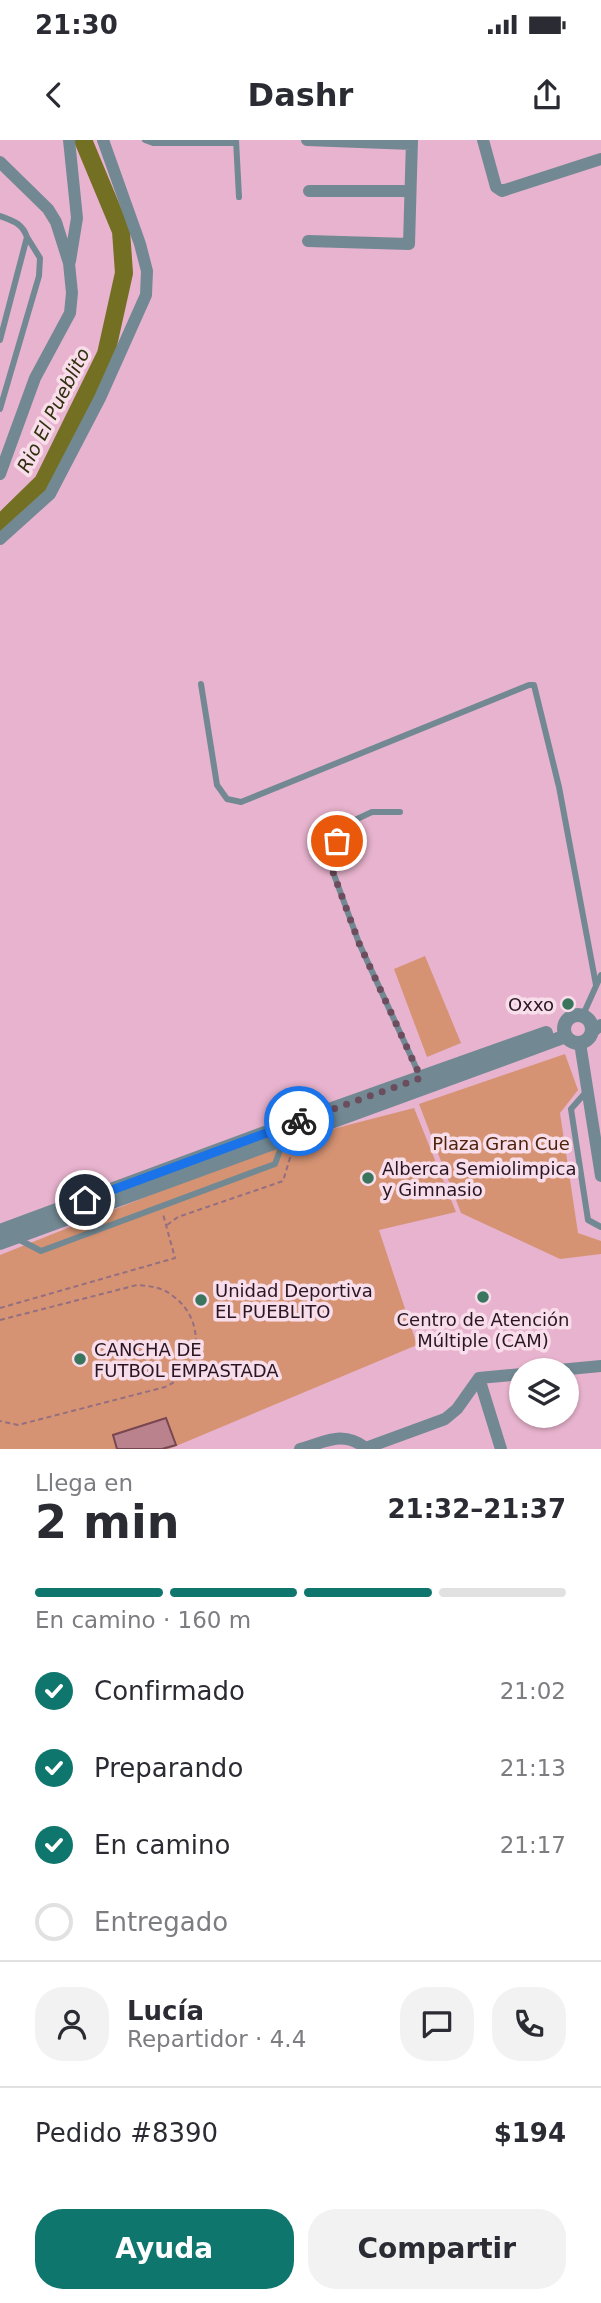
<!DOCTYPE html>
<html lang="es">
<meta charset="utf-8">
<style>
:root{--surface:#fff;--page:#f2f2f3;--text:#2b2b33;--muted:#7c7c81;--line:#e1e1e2;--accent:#0f766e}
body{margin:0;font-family:"DejaVu Sans",sans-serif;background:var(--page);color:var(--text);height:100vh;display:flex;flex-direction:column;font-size:26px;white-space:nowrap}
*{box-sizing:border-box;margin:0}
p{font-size:23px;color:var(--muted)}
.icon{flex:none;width:38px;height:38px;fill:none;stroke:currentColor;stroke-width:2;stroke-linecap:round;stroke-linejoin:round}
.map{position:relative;height:1309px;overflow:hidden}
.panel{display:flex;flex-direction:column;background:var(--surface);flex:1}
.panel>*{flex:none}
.buttons{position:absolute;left:509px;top:1218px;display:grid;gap:14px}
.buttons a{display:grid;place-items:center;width:70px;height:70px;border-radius:50%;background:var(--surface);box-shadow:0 2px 5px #0004;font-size:35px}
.pin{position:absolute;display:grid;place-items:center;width:60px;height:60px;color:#fff;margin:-30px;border:4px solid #fff;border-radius:50%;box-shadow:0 2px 7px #0007}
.courier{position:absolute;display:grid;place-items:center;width:70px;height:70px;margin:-35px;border:5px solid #1a73e8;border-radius:50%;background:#fff;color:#222;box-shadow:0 2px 9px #0007}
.head em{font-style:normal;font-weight:700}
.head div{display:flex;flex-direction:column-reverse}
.head{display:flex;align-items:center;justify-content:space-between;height:119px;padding:0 35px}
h1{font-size:46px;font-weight:700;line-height:52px}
.bar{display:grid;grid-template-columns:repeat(4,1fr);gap:10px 7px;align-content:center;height:84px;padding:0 35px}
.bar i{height:9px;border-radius:5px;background:var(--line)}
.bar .active{background:var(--accent)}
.bar p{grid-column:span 4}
.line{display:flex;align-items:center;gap:18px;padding:0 35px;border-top:2px solid var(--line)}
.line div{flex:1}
.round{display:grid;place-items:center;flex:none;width:74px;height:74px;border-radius:28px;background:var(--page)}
ol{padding:0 35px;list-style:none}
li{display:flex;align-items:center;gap:21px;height:77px}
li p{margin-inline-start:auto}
li .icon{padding:7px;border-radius:50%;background:var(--accent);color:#fff;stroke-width:4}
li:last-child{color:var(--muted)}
li i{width:38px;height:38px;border:4px solid var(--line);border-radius:50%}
.button{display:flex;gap:14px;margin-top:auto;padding:14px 35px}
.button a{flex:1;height:80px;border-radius:28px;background:var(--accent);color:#fff;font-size:28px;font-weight:700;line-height:80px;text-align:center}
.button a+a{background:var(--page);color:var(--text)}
.status{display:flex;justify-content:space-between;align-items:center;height:49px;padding:0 35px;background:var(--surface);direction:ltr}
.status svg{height:19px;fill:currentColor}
header{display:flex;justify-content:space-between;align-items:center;height:91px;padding:0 35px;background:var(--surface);font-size:32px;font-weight:700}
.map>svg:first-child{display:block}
.green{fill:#d59373}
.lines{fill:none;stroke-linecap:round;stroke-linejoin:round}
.river{stroke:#747023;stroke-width:18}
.building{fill:#ba828d;stroke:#784651;stroke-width:2}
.path{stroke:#946e81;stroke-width:2;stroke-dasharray:5 3.5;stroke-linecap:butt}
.service{stroke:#728994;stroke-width:6}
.minor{stroke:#728994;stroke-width:12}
.tertiary{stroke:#728994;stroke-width:14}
.done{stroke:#6c4d5d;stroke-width:7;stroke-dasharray:0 12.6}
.route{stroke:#1a73e8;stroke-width:9}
.poi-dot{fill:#3a755e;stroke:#f8ddea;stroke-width:2.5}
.labels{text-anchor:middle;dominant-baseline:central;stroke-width:7;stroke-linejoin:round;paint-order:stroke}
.poi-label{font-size:18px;fill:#291620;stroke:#f8ddea;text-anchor:start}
.park-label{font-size:18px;fill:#4f2209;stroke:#f8ddea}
.water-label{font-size:19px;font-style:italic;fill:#31300e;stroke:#f8ddea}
</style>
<div class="status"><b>21:30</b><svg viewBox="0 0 49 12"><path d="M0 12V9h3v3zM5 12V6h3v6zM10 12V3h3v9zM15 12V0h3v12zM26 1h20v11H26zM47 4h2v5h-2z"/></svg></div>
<header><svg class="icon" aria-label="back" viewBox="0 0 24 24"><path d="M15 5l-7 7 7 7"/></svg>Dashr<svg class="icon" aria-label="share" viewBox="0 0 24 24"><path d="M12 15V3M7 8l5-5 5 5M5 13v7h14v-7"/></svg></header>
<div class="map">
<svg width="601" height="1309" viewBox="0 0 601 1309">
<rect width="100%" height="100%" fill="#e8b3ce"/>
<path class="green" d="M 425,816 L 461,903 L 427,917 L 394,829 Z
M 565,914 L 578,950 L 560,973 L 578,1093 L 601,1101 L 601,1114 L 560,1119 L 461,1073 L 419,964 Z
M 414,968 L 456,1072 L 379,1090 L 417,1205 L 169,1309 L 0,1309 L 0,1115 L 286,1001 Z"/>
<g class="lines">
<path class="river" d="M 0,384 L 43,342 L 106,214 L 124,133 L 121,91 L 83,0"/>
</g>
<path class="building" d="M 166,1278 L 176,1305 L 162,1309 L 117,1309 L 113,1295 Z"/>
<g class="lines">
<path class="path" d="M 167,1085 L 178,1077 L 283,1041 L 293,1008
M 0,1168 L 175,1118 L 163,1074
M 0,1180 L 137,1145 C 150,1146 162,1147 173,1156 C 206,1180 203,1230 165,1247 L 18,1285 L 0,1281"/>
<path class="service" d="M 145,0 L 153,3 L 236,3
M 236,0 L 239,57
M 0,76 C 13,81 22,83 27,97 L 0,200
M 0,269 L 39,136 L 40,118 L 27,97
M 201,544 L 217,645 L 227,659 L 241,662 L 529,545 L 534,545 L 559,647 L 596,845
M 400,672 L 372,672 L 344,685 L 337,701 L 333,732 L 359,803 L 420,936
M 583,875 L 601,835
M 586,952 L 571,969 L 588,1080 L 601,1087
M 16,1098 L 41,1111 L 275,1024 L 283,1002"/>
<path class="minor" d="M 69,0 L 77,78 L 70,121
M 307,0 L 412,4
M 483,0 L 496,47 L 502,51 L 601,19
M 0,22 L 48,69 L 56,82 L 69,123 L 72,153 L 70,173 L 35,238 L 0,334
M 309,51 L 410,51
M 308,101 L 409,104 L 412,0
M 0,399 L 50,354 L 100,258 L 146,155 L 147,131 L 140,104 L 103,0
M 592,892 L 601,885
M 580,903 L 601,1036
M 559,1230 L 601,1226
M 479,1238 L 501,1309
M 366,1308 L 445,1279 L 457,1269 L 479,1238 L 522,1234
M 300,1309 C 326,1302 342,1290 366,1308"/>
<path class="tertiary" d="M564 889a14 14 0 1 1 28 0a14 14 0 1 1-28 0Z
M 0,1091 L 281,987 L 546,893
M 0,1103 L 566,896"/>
</g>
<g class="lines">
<path class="done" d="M 299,981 L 421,938 L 359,803 L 333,732 L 337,701"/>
<path class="route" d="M 85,1060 L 299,981"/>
</g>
<g class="poi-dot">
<circle cx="568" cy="864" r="7"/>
<circle cx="368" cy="1038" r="7"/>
<circle cx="483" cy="1157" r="7"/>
<circle cx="201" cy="1160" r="7"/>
<circle cx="80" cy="1219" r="7"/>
</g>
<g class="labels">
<g class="poi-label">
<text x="554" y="864" text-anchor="end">Oxxo</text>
<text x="382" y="1028">Alberca Semiolimpica<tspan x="382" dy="21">y Gimnasio</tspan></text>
<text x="215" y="1150">Unidad Deportiva<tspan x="215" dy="21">EL PUEBLITO</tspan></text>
<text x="483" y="1179" text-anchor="middle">Centro de Atención<tspan x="483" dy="21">Múltiple (CAM)</tspan></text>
<text x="94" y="1209">CANCHA DE<tspan x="94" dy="21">FUTBOL EMPASTADA</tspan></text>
</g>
<g class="park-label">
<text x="501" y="1003">Plaza Gran Cue</text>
</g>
<g class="water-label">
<text transform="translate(53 270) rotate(-63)">Rio El Pueblito</text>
</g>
</g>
</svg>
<div class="buttons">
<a><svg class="icon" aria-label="layers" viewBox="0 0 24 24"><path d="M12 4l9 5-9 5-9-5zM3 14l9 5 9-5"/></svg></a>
</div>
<div class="pin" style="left:337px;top:701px;background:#ea580c"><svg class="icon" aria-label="bag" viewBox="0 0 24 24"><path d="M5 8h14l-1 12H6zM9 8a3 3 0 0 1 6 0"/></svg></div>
<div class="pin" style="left:85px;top:1060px;background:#1f2937"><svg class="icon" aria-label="home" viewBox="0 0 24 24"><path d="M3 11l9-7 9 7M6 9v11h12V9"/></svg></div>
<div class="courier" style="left:299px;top:981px"><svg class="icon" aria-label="bike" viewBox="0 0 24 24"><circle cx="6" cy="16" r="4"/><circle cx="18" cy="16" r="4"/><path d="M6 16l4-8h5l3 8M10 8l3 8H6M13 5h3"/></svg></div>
</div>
<section class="panel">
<div class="head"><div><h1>2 min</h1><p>Llega en</p></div><em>21:32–21:37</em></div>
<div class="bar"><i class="active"></i><i class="active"></i><i class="active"></i><i></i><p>En camino · 160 m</p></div>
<ol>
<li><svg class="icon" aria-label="check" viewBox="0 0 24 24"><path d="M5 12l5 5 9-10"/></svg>Confirmado<p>21:02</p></li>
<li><svg class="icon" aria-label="check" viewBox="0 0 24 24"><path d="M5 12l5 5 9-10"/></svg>Preparando<p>21:13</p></li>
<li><svg class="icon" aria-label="check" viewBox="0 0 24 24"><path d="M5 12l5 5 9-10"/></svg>En camino<p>21:17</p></li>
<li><i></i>Entregado</li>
</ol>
<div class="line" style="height:126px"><a class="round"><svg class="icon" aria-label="person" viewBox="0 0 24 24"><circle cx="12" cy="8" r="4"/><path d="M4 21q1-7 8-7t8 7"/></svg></a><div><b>Lucía</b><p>Repartidor · 4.4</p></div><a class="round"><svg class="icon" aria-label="chat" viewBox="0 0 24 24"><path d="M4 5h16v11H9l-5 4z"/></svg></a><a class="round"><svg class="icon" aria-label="phone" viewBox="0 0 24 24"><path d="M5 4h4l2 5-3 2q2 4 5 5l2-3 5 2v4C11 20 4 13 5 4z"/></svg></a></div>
<div class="line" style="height:91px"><div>Pedido #8390</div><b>$194</b></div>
<div class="button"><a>Ayuda</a><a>Compartir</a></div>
</section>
